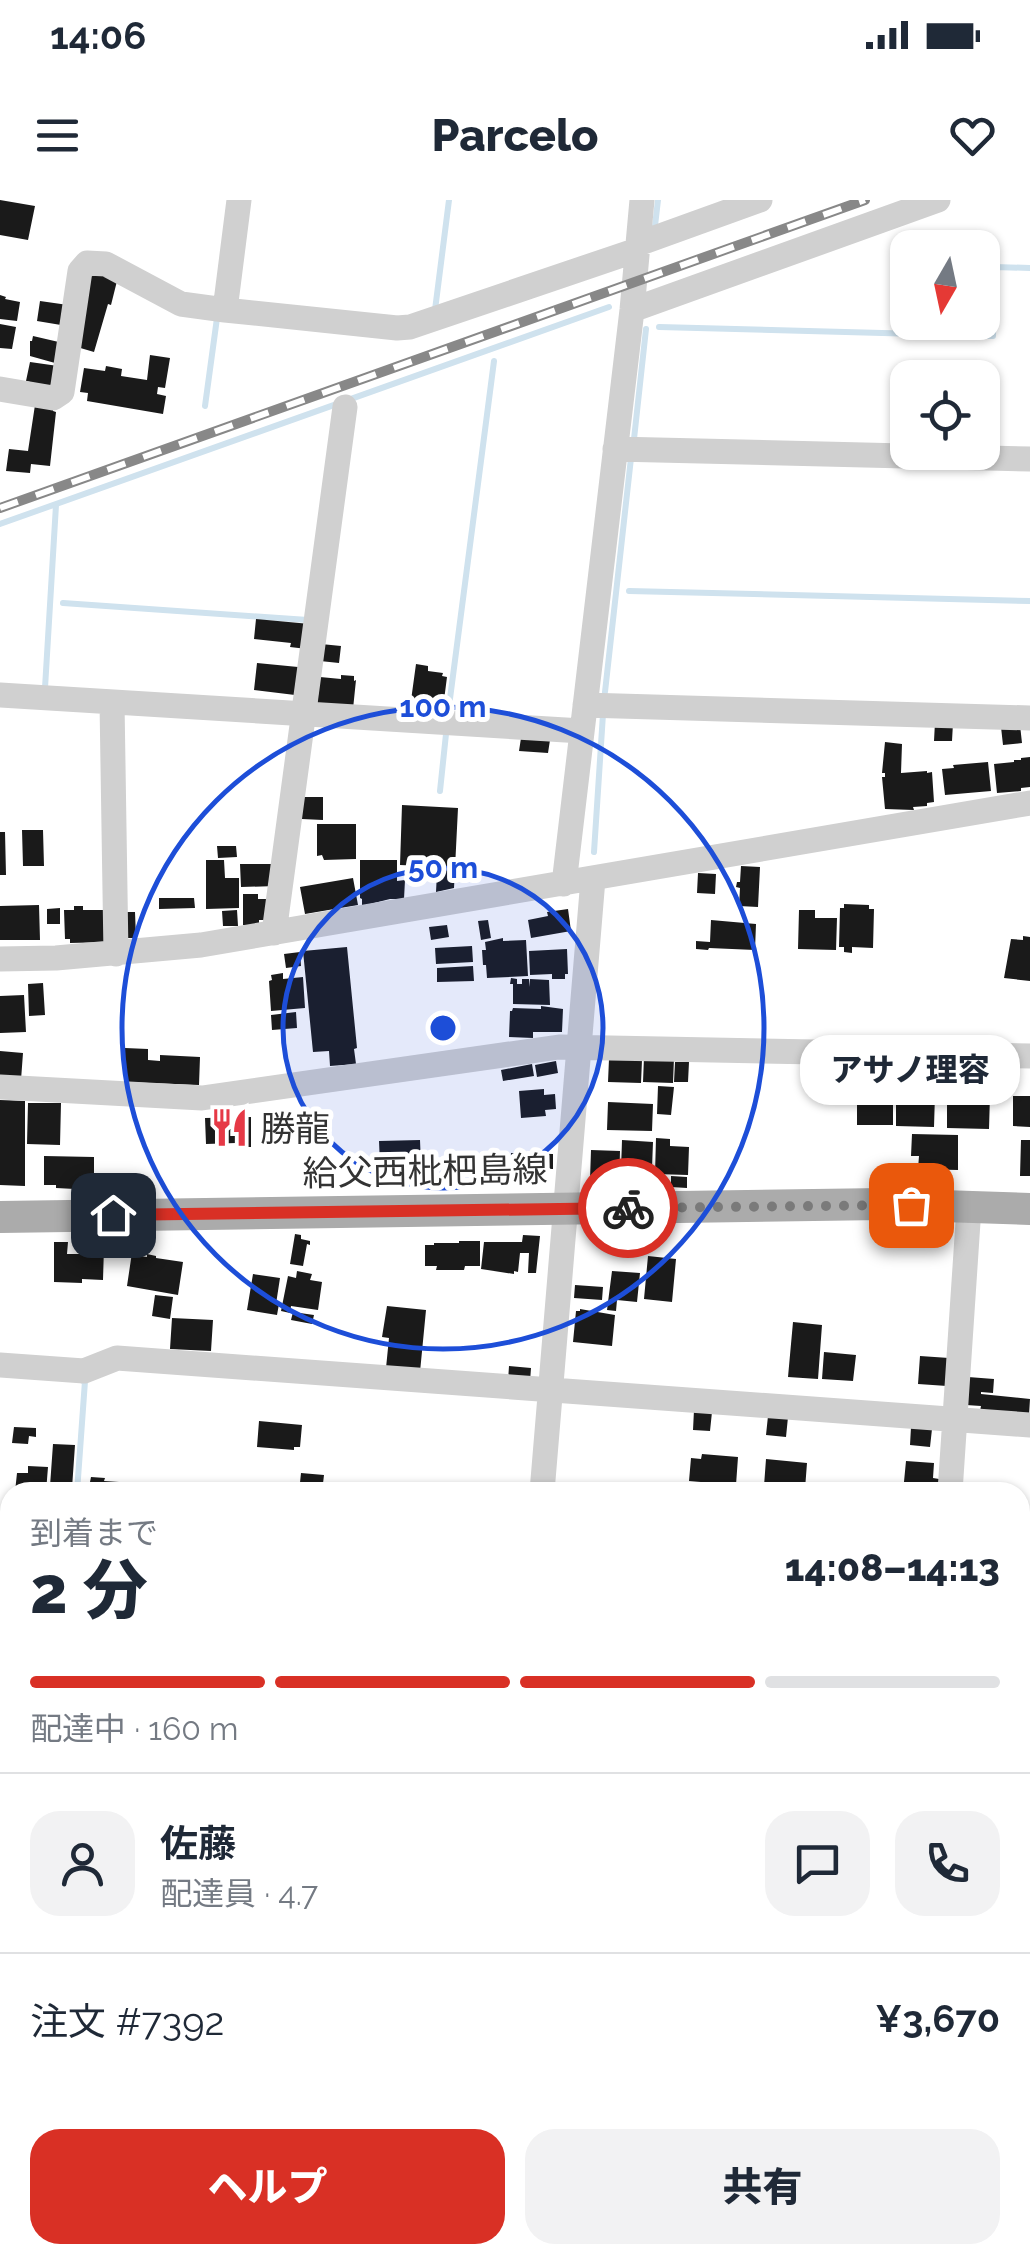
<!DOCTYPE html>
<html lang="ja">
<meta charset="utf-8">
<style>
:root{--surface:#fff;--page:#f2f2f3;--text:#1f2937;--muted:#747a83;--line:#e0e1e3;--accent:#d93025}
body{margin:0;font-family:Raleway,"Noto Sans JP",sans-serif;background:var(--page);color:var(--text);height:100vh;display:flex;flex-direction:column;font-size:38px;white-space:nowrap}
*{box-sizing:border-box;margin:0}
p{font-size:32px;color:var(--muted)}
.icon{flex:none;width:55px;height:55px;fill:none;stroke:currentColor;stroke-width:2;stroke-linecap:round;stroke-linejoin:round}
.map{position:relative;flex:1;overflow:hidden}
.side{position:absolute;left:0px;top:1282px;width:1030px;height:782px;display:flex;flex-direction:column;background:var(--surface);border-radius:30px 30px 0 0;box-shadow:0 2px 8px #0004}
.side>*{flex:none}
.needle{width:65px;rotate:189deg}
.fabs{position:absolute;left:890px;top:30px;display:grid;gap:20px}
.fabs a{display:grid;place-items:center;width:110px;height:110px;border-radius:20px;background:var(--surface);box-shadow:0 2px 8px #0004;font-size:50px}
.pin{position:absolute;display:grid;place-items:center;width:85px;height:85px;color:#fff;margin:-42px;border-radius:20px;box-shadow:0 5px 15px #0006}
.courier{position:absolute;display:grid;place-items:center;width:100px;height:100px;margin:-50px;border:8px solid #d93025;border-radius:50%;background:#fff;color:#222;box-shadow:0 2px 12px #0007}
.bubble{position:absolute;height:70px;border-radius:30px;background:var(--surface);box-shadow:0 2px 8px #0004;font-size:32px;font-weight:800;line-height:70px;text-align:center}
.head em{font-style:normal;font-weight:800}
.head div{display:flex;flex-direction:column-reverse}
.head{display:flex;align-items:center;justify-content:space-between;height:170px;padding:0 30px}
h1{font-size:65px;font-weight:800;line-height:75px}
.bar{display:grid;grid-template-columns:repeat(4,1fr);gap:15px 10px;align-content:center;height:120px;padding:0 30px}
.bar i{height:12px;border-radius:8px;background:var(--line)}
.bar .active{background:var(--accent)}
.bar p{grid-column:span 4}
.line{display:flex;align-items:center;gap:25px;padding:0 30px;border-top:2px solid var(--line)}
.line div{flex:1}
.round{display:grid;place-items:center;flex:none;width:105px;height:105px;border-radius:30px;background:var(--page)}
.action{display:flex;gap:20px;margin-top:auto;padding:20px 30px}
.action a{flex:1;height:115px;border-radius:30px;background:var(--accent);color:#fff;font-size:40px;font-weight:800;line-height:115px;text-align:center}
.action a+a{background:var(--page);color:var(--text)}
.status{display:flex;justify-content:space-between;align-items:center;height:70px;padding:0 50px;background:var(--surface);direction:ltr}
.status svg{height:28px;fill:currentColor}
header{display:flex;justify-content:space-between;align-items:center;height:130px;padding:0 30px;background:var(--surface);font-size:45px;font-weight:800}
.map>svg:first-child{display:block}
.lines{fill:none;stroke-linecap:round;stroke-linejoin:round}
.stream{stroke:#cfe2ee;stroke-width:6}
.building{fill:#1a1a1a}
.minor{stroke:#d0d0d0;stroke-width:25}
.major{stroke:#ababab;stroke-width:32}
.rail-casing{stroke:#888;stroke-width:10}
.rail{stroke:#fff;stroke-width:6;stroke-dasharray:19;stroke-linecap:butt}
.done{stroke:#7a7a7a;stroke-width:10;stroke-dasharray:0 18}
.route{stroke:#d93025;stroke-width:12}
.ring{fill:none;stroke:#1d4ed8;stroke-width:5}
.labels{text-anchor:middle;dominant-baseline:central;stroke-width:10;stroke-linejoin:round;paint-order:stroke}
.poi-label{font-size:35px;fill:#333;stroke:#fff;text-anchor:start}
.street-label{font-size:35px;fill:#333;stroke:#fff}
.centre{fill:#1d4ed8;stroke:#fff;stroke-width:5}
.ring-label{font-size:30px;text-anchor:middle;font-weight:bold;fill:#1d4ed8;stroke:#fff;stroke-width:10;stroke-linejoin:round;paint-order:stroke}
</style>
<div class="status"><b>14:06</b><svg viewBox="0 0 49 12"><path d="M0 12V9h3v3zM5 12V6h3v6zM10 12V3h3v9zM15 12V0h3v12zM26 1h20v11H26zM47 4h2v5h-2z"/></svg></div>
<header><svg class="icon" aria-label="menu" viewBox="0 0 24 24"><path d="M4 6h16M4 12h16M4 18h16"/></svg>Parcelo<svg class="icon" aria-label="heart" viewBox="0 0 24 24"><path d="M12 20l-8-8c-3-5 5-10 8-4 3-6 11-1 8 4z"/></svg></header>
<div class="map">
<svg width="1030" height="2064" viewBox="0 0 1030 2064">
<rect width="100%" height="100%" fill="#fff"/>
<g class="lines">
<path class="stream" d="M 655,26 L 658,0
M 435,110 L 449,0
M 659,127 L 993,136 L 995,67 L 1030,68
M 205,206 L 217,118
M 634,239 L 646,129
M 0,324 L 609,107
M 629,391 L 1030,401
M 63,403 L 308,420
M 45,488 L 56,305
M 605,492 L 631,258
M 448,514 L 494,161
M 440,591 L 446,534
M 594,652 L 603,514
M 77,1292 L 85,1181 L 83,1181
M 0,1448 L 10,1449
M 0,1834 L 10,1846
M 0,1938 L 10,1889"/>
</g>
<path class="building" d="M 0,0 L 35,6 L 28,40 L 0,35 Z
M 91,70 L 118,77 L 111,105 L 108,104 L 94,152 L 77,147 Z
M 0,95 L 6,97 L 5,99 L 20,102 L 17,121 L 0,119 Z
M 40,101 L 68,105 L 67,126 L 37,121 Z
M 0,124 L 16,127 L 12,149 L 0,148 Z
M 33,136 L 63,143 L 55,163 L 30,156 L 30,141 L 32,141 Z
M 150,155 L 170,158 L 165,188 L 158,187 L 157,194 L 166,196 L 163,214 L 87,201 L 88,193 L 80,192 L 84,168 L 105,171 L 106,166 L 122,169 L 121,176 L 147,180 Z
M 30,162 L 58,166 L 55,188 L 26,181 Z
M 35,205 L 53,207 L 53,211 L 56,212 L 50,266 L 31,264 L 30,273 L 6,271 L 9,249 L 28,251 Z
M 256,419 L 310,424 L 307,449 L 290,447 L 291,443 L 254,439 Z
M 321,444 L 341,446 L 339,463 L 320,461 Z
M 257,463 L 298,467 L 295,495 L 254,490 Z
M 416,464 L 428,466 L 428,471 L 443,473 L 442,476 L 447,477 L 443,508 L 435,507 L 436,503 L 425,501 L 423,517 L 409,515 Z
M 341,475 L 354,476 L 354,481 L 356,480 L 353,509 L 317,505 L 320,477 L 341,479 Z
M 935,522 L 953,523 L 952,541 L 934,541 Z
M 1020,525 L 1022,543 L 1003,545 L 1001,527 Z
M 521,538 L 550,540 L 548,553 L 519,551 Z
M 885,542 L 902,544 L 901,573 L 927,571 L 927,573 L 932,572 L 934,602 L 927,603 L 927,606 L 913,607 L 914,610 L 885,609 L 882,577 L 885,577 L 885,573 L 882,573 Z
M 1030,557 L 1030,587 L 1021,588 L 1021,591 L 997,593 L 994,564 L 1014,562 L 1014,560 L 1021,560 L 1021,558 Z
M 988,562 L 991,591 L 945,595 L 942,569 L 954,568 L 953,565 Z
M 302,597 L 323,597 L 323,620 L 302,619 Z
M 402,605 L 458,608 L 454,688 L 436,692 L 437,672 L 422,671 L 422,666 L 400,665 Z
M 317,624 L 356,624 L 356,659 L 324,660 L 322,655 L 317,656 Z
M 22,630 L 43,630 L 44,666 L 23,666 Z
M 0,632 L 5,632 L 6,675 L 0,675 Z
M 217,646 L 236,646 L 237,657 L 218,658 Z
M 206,660 L 224,660 L 225,678 L 239,678 L 239,708 L 206,709 Z
M 360,660 L 397,660 L 397,681 L 405,680 L 404,699 L 390,699 L 362,706 L 362,699 L 360,698 Z
M 240,664 L 276,664 L 276,686 L 241,687 Z
M 741,666 L 760,667 L 758,707 L 739,706 L 740,688 L 736,687 L 737,682 L 740,682 Z
M 698,673 L 716,674 L 715,694 L 697,693 Z
M 353,678 L 358,705 L 305,714 L 300,687 Z
M 243,694 L 258,694 L 258,699 L 270,699 L 266,720 L 259,720 L 259,725 L 243,725 Z
M 159,698 L 194,698 L 195,708 L 159,709 Z
M 844,704 L 869,705 L 869,709 L 874,709 L 873,748 L 852,747 L 852,753 L 844,752 L 844,747 L 839,747 L 840,708 L 844,708 Z
M 39,705 L 40,740 L 0,740 L 0,706 Z
M 74,706 L 83,706 L 83,710 L 111,710 L 108,742 L 70,743 L 70,739 L 65,739 L 64,710 L 74,710 Z
M 60,708 L 60,724 L 47,724 L 47,709 Z
M 568,709 L 571,731 L 531,738 L 528,720 L 548,716 L 547,712 Z
M 237,710 L 238,726 L 223,726 L 222,711 Z
M 799,710 L 815,710 L 815,718 L 837,718 L 836,750 L 798,749 Z
M 124,712 L 135,712 L 136,738 L 124,738 Z
M 488,720 L 491,738 L 481,740 L 478,721 Z
M 711,720 L 756,724 L 755,750 L 709,748 L 708,750 L 696,749 L 696,741 L 710,742 Z
M 447,725 L 449,737 L 431,740 L 429,727 Z
M 1023,736 L 1030,737 L 1030,781 L 1004,778 L 1011,739 L 1023,740 Z
M 503,738 L 503,741 L 526,740 L 528,776 L 487,778 L 486,765 L 483,765 L 482,750 L 486,750 L 485,742 Z
M 472,746 L 473,762 L 436,764 L 435,748 Z
M 347,747 L 357,848 L 354,849 L 356,864 L 330,866 L 329,851 L 313,852 L 303,751 Z
M 567,749 L 568,774 L 565,774 L 565,779 L 552,779 L 552,774 L 530,775 L 529,751 Z
M 300,752 L 301,766 L 286,768 L 284,754 Z
M 473,766 L 474,781 L 437,782 L 437,768 Z
M 283,773 L 283,779 L 303,777 L 305,808 L 271,811 L 269,781 L 272,780 L 271,775 Z
M 511,778 L 517,779 L 517,784 L 522,784 L 522,779 L 529,779 L 529,787 L 530,779 L 549,780 L 550,805 L 513,804 L 513,784 L 510,784 Z
M 43,783 L 45,815 L 29,816 L 28,784 Z
M 24,795 L 26,832 L 0,833 L 0,796 Z
M 541,806 L 563,809 L 562,832 L 533,832 L 533,838 L 509,837 L 510,811 L 512,811 L 513,808 L 541,809 Z
M 296,812 L 297,828 L 272,830 L 271,815 Z
M 125,848 L 148,849 L 148,860 L 160,861 L 160,855 L 200,857 L 199,885 L 124,882 Z
M 0,851 L 23,853 L 21,880 L 0,879 Z
M 644,857 L 674,858 L 673,883 L 643,882 Z
M 609,859 L 642,860 L 641,883 L 608,882 Z
M 556,861 L 558,873 L 537,877 L 535,865 Z
M 675,862 L 689,862 L 688,882 L 674,882 Z
M 858,862 L 883,863 L 882,882 L 858,881 Z
M 532,864 L 534,876 L 503,881 L 501,870 Z
M 973,865 L 993,865 L 992,890 L 972,890 Z
M 658,886 L 674,887 L 671,915 L 657,914 Z
M 544,889 L 544,895 L 555,894 L 556,909 L 545,910 L 546,916 L 521,918 L 519,891 Z
M 857,893 L 876,893 L 876,896 L 893,897 L 893,925 L 857,925 Z
M 896,893 L 935,894 L 934,927 L 896,926 Z
M 947,895 L 990,895 L 989,929 L 947,928 Z
M 1013,896 L 1030,896 L 1030,927 L 1013,926 Z
M 0,900 L 25,901 L 25,986 L 0,985 Z
M 608,902 L 653,904 L 652,931 L 607,930 Z
M 28,903 L 61,903 L 60,945 L 27,944 Z
M 251,917 L 251,947 L 236,947 L 236,943 L 206,944 L 205,918 Z
M 912,934 L 958,935 L 958,970 L 918,969 L 919,956 L 911,956 Z
M 656,938 L 670,939 L 670,946 L 689,947 L 688,975 L 655,974 Z
M 420,940 L 421,965 L 380,965 L 379,941 Z
M 622,940 L 653,942 L 652,968 L 643,968 L 643,973 L 621,972 Z
M 1021,940 L 1030,940 L 1030,976 L 1020,976 Z
M 591,950 L 620,951 L 619,986 L 598,985 L 598,981 L 590,980 Z
M 511,953 L 553,954 L 553,969 L 511,968 Z
M 44,956 L 94,957 L 94,989 L 86,989 L 86,992 L 75,992 L 75,989 L 56,988 L 56,985 L 44,985 Z
M 671,976 L 687,977 L 687,988 L 671,987 Z
M 599,1032 L 609,1032 L 608,1049 L 598,1048 Z
M 295,1034 L 301,1035 L 301,1039 L 310,1041 L 310,1045 L 307,1044 L 303,1066 L 290,1064 Z
M 523,1035 L 540,1036 L 536,1073 L 528,1073 L 529,1053 L 520,1053 L 518,1072 L 514,1071 L 514,1074 L 481,1069 L 484,1042 L 522,1042 Z
M 134,1039 L 142,1040 L 139,1056 L 147,1057 L 147,1054 L 156,1056 L 156,1058 L 183,1062 L 178,1095 L 127,1086 Z
M 459,1041 L 480,1041 L 480,1066 L 465,1066 L 464,1070 L 436,1070 L 437,1066 L 425,1066 L 425,1045 L 434,1045 L 434,1043 L 459,1043 Z
M 54,1042 L 68,1042 L 67,1054 L 81,1054 L 81,1046 L 104,1047 L 103,1080 L 82,1079 L 82,1083 L 54,1082 Z
M 648,1056 L 676,1059 L 672,1102 L 644,1099 Z
M 297,1071 L 312,1074 L 310,1080 L 322,1082 L 318,1110 L 291,1106 L 290,1113 L 281,1111 L 288,1076 L 296,1078 Z
M 612,1071 L 640,1073 L 637,1102 L 617,1100 L 616,1111 L 607,1110 Z
M 253,1074 L 280,1078 L 276,1104 L 279,1104 L 277,1115 L 247,1110 Z
M 575,1085 L 603,1087 L 602,1100 L 574,1098 Z
M 155,1095 L 173,1097 L 170,1119 L 152,1116 Z
M 387,1106 L 426,1110 L 420,1172 L 386,1168 L 389,1138 L 382,1137 Z
M 580,1109 L 615,1115 L 612,1146 L 573,1142 L 576,1111 L 580,1111 Z
M 293,1112 L 314,1115 L 312,1124 L 291,1120 Z
M 172,1118 L 213,1120 L 211,1151 L 170,1149 Z
M 793,1122 L 822,1125 L 818,1179 L 788,1177 Z
M 824,1152 L 856,1155 L 853,1181 L 822,1179 Z
M 920,1156 L 949,1158 L 947,1186 L 918,1184 Z
M 509,1166 L 531,1168 L 530,1182 L 508,1181 Z
M 968,1177 L 994,1179 L 993,1193 L 981,1192 L 981,1194 L 1030,1199 L 1029,1215 L 980,1211 L 981,1206 L 966,1205 Z
M 694,1210 L 712,1212 L 710,1231 L 693,1230 Z
M 768,1216 L 788,1217 L 786,1237 L 766,1235 Z
M 259,1221 L 302,1225 L 300,1247 L 294,1247 L 294,1250 L 257,1247 Z
M 14,1227 L 36,1228 L 36,1237 L 29,1236 L 28,1244 L 12,1243 Z
M 911,1227 L 932,1229 L 930,1247 L 910,1245 Z
M 53,1244 L 75,1245 L 72,1288 L 50,1286 Z
M 702,1254 L 738,1257 L 736,1285 L 689,1281 L 691,1258 L 701,1259 Z
M 766,1259 L 807,1263 L 805,1289 L 764,1286 Z
M 906,1261 L 934,1263 L 933,1278 L 939,1279 L 938,1292 L 903,1292 Z
M 28,1266 L 48,1267 L 46,1292 L 15,1292 L 17,1273 L 28,1273 Z
M 301,1273 L 324,1275 L 322,1292 L 299,1292 Z
M 91,1277 L 105,1278 L 104,1281 L 134,1283 L 133,1292 L 88,1292 Z
M 1020,1521 L 1030,1521 L 1030,1551 L 1020,1550 Z
M 0,1575 L 10,1576 L 10,1598 L 0,1598 Z
M 1,1606 L 10,1607 L 10,1638 L 0,1637 Z
M 0,1639 L 4,1640 L 3,1646 L 10,1647 L 10,1679 L 0,1678 Z
M 0,1705 L 10,1706 L 10,1737 L 0,1736 Z
M 409,2055 L 435,2055 L 434,2064 L 393,2064 L 393,2059 L 409,2060 Z"/>
<g class="lines">
<path class="minor" d="M 638,44 L 760,0
M 225,110 L 397,128 L 410,127 L 637,50
M 632,110 L 938,0
M 0,189 L 53,198 L 62,192 L 80,71 L 87,63 L 106,64 L 181,104 L 225,110 L 239,0
M 615,249 L 1030,259
M 0,495 L 582,531
M 112,502 L 116,754
M 585,505 L 1030,518
M 564,684 L 632,110 L 642,0
M 274,733 L 345,207
M 0,759 L 56,758 L 201,745 L 1030,603
M 0,887 L 202,898 L 559,847 L 1030,856
M 0,1165 L 84,1171 L 117,1158 L 1030,1225
M 542,1292 L 593,679
M 950,1292 L 969,1007
M 0,1327 L 10,1328
M 1020,1403 L 1030,1404
M 0,1568 L 10,1568
M 1020,1579 L 1030,1580
M 1020,1675 L 1030,1664
M 0,1821 L 10,1822
M 0,1852 L 3,1855 L 0,1869
M 1020,1944 L 1030,1933
M 0,1989 L 10,1989
M 1020,1993 L 1030,1999
M 481,2064 L 482,2055
M 671,2064 L 679,2055
M 916,2064 L 924,2055"/>
<path class="major" d="M 0,1017 L 882,1004 L 1030,1009"/>
<defs>
<path id="rail" d="M 0,308 L 865,0"/>
</defs>
<use href="#rail" class="rail-casing"/>
<use href="#rail" class="rail"/>
</g>
<g class="lines">
<path class="done" d="M 628,1008 L 911,1005"/>
<path class="route" d="M 113,1015 L 628,1008"/>
</g>
<circle cx="443" cy="828" r="160" fill="#1d4ed8" fill-opacity=".12"/>
<g class="ring">
<circle cx="443" cy="828" r="160"/>
<circle cx="443" cy="828" r="321"/>
</g>
<defs>
<symbol id="restaurant-bare" viewBox="-9 -9 18 18"><path d="M-5-6h1v4h1v-4h1v4h1v-4h1v5L-1.5 .5V6h-2V.5L-5-1ZM5-6V6H3V1.5H1.5Q1.5-4 5-6Z" fill="#e63946" stroke="#fff" stroke-width="2.5" paint-order="stroke"/></symbol>
</defs>
<g fill-rule="evenodd">
<use href="#restaurant-bare" x="202" y="900" width="55" height="55"/>
</g>
<g class="labels">
<g class="poi-label">
<text x="260" y="928">勝龍</text>
</g>
<g class="street-label">
<text transform="translate(425 971) rotate(-1)">給父西枇杷島線</text>
</g>
</g>
<circle cx="443" cy="828" r="15" class="centre"/>
<g class="ring-label">
<text x="443" y="517">100 m</text>
<text x="443" y="678">50 m</text>
</g>
</svg>
<div class="fabs">
<a><svg class="needle" viewBox="-14 -14 28 28"><path d="M0-13l5 13h-10z" fill="#e53935"/><path d="M0 13l5-13h-10z" fill="#747a83"/></svg></a>
<a><svg class="icon" aria-label="locate" viewBox="0 0 24 24"><circle cx="12" cy="12" r="6"/><path d="M12 2v4M12 18v4M2 12h4M18 12h4"/></svg></a>
</div>
<div class="pin" style="left:911px;top:1005px;background:#ea580c"><svg class="icon" aria-label="bag" viewBox="0 0 24 24"><path d="M5 8h14l-1 12H6zM9 8a3 3 0 0 1 6 0"/></svg></div>
<div class="pin" style="left:113px;top:1015px;background:#1f2937"><svg class="icon" aria-label="home" viewBox="0 0 24 24"><path d="M3 11l9-7 9 7M6 9v11h12V9"/></svg></div>
<div class="courier" style="left:628px;top:1008px"><svg class="icon" aria-label="bike" viewBox="0 0 24 24"><circle cx="6" cy="16" r="4"/><circle cx="18" cy="16" r="4"/><path d="M6 16l4-8h5l3 8M10 8l3 8H6M13 5h3"/></svg></div>
<div class="bubble" style="left:800px;top:835px;width:220px">アサノ理容</div>
<section class="side">
<div class="head"><div><h1>2 分</h1><p>到着まで</p></div><em>14:08–14:13</em></div>
<div class="bar"><i class="active"></i><i class="active"></i><i class="active"></i><i></i><p>配達中 · 160 m</p></div>
<div class="line" style="height:180px"><a class="round"><svg class="icon" aria-label="person" viewBox="0 0 24 24"><circle cx="12" cy="8" r="4"/><path d="M4 21q1-7 8-7t8 7"/></svg></a><div><b>佐藤</b><p>配達員 · 4.7</p></div><a class="round"><svg class="icon" aria-label="chat" viewBox="0 0 24 24"><path d="M4 5h16v11H9l-5 4z"/></svg></a><a class="round"><svg class="icon" aria-label="phone" viewBox="0 0 24 24"><path d="M5 4h4l2 5-3 2q2 4 5 5l2-3 5 2v4C11 20 4 13 5 4z"/></svg></a></div>
<div class="line" style="height:130px"><div>注文 #7392</div><b>¥3,670</b></div>
<div class="action"><a>ヘルプ</a><a>共有</a></div>
</section>
</div>
